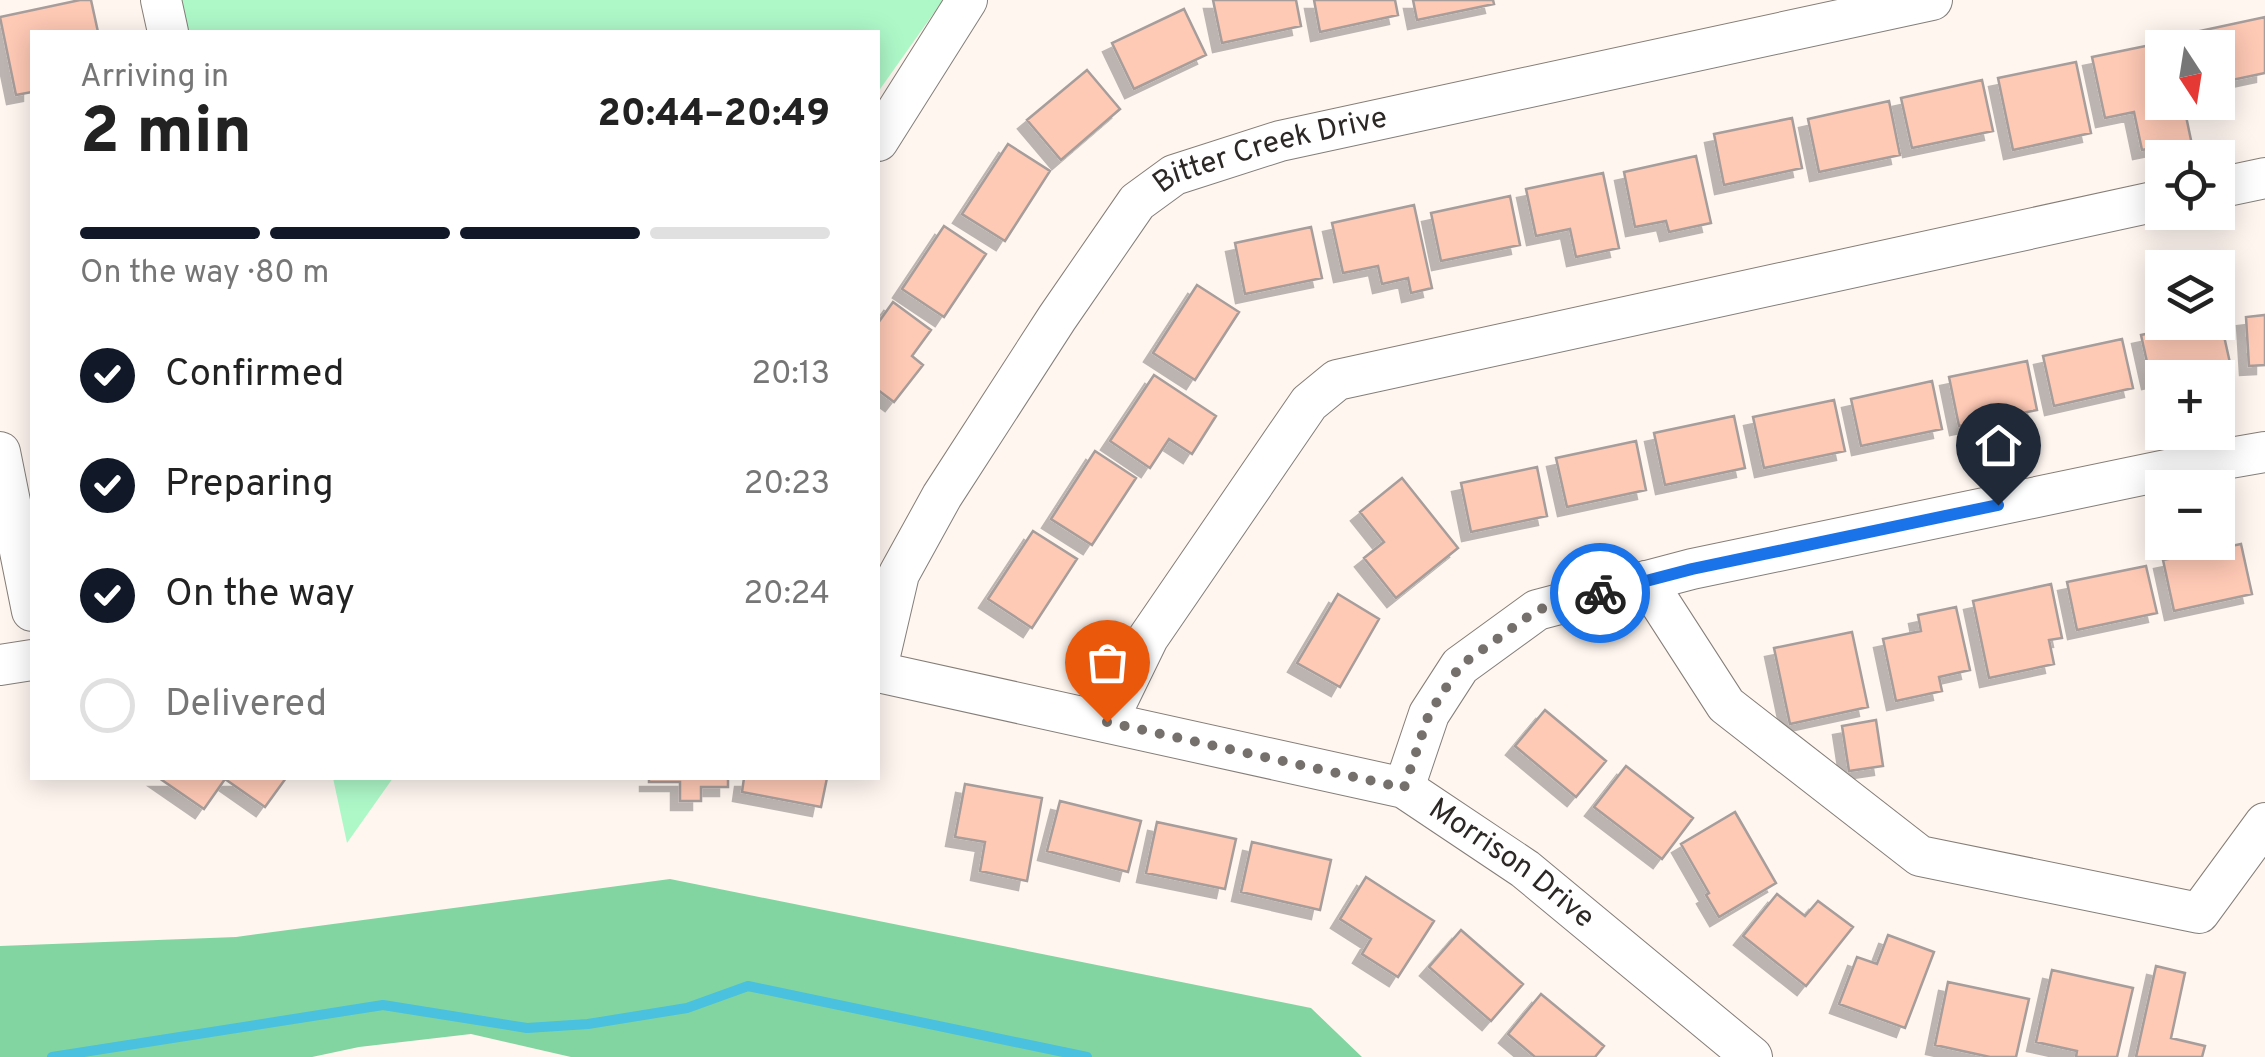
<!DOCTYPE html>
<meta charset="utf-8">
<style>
:root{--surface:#fff;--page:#f6f6f6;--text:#222;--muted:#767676;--line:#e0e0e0;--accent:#111827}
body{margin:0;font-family:Overpass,sans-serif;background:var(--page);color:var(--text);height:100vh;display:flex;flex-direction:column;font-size:38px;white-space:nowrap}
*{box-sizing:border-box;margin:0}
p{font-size:32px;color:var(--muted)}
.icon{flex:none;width:55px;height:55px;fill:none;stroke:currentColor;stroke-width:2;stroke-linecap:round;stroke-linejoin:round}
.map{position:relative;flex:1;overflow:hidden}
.details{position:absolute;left:30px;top:30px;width:850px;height:750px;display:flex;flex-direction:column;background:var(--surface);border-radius:0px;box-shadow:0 5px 25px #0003}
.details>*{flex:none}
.needle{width:65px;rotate:168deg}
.tools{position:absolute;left:2145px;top:30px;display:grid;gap:20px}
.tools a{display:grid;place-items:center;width:90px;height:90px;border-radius:0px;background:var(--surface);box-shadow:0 5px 25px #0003;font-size:50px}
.pin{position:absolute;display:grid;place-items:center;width:85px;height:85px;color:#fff;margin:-102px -42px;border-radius:50% 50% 50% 0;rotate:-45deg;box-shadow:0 0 10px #0007}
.pin .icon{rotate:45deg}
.courier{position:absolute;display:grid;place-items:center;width:100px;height:100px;margin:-50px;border:8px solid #1a73e8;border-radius:50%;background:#fff;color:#222;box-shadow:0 2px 12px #0007}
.summary em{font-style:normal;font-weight:800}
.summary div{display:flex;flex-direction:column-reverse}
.summary{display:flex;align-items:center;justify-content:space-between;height:170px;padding:0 50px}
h1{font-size:65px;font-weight:800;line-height:75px}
.bar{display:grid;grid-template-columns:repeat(4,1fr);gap:15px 10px;align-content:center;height:120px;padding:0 50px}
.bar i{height:12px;border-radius:8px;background:var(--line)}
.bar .active{background:var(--accent)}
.bar p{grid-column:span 4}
ol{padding:0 50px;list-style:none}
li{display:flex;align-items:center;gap:30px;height:110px}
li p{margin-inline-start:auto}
li .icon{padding:10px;border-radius:50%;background:var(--accent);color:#fff;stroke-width:4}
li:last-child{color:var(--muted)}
li i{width:55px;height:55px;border:5px solid var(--line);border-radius:50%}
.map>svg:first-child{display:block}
.green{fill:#aef8c8}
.forest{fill:#82d5a0}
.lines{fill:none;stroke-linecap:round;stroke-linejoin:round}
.stream{stroke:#4ac1de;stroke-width:10}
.building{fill:#fec9b5;stroke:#a79d9a;stroke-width:2.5;filter:url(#shadow)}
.minor-casing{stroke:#857d78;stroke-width:42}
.minor{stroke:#fff;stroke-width:40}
.done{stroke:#76706d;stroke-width:10;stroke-dasharray:0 18}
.route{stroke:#1a73e8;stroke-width:12}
.labels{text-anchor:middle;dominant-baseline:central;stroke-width:8;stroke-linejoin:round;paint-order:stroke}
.street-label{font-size:30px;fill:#2c2826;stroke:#fff}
</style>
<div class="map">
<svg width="2265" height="1057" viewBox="0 0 2265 1057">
<defs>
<filter id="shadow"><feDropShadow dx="-9" dy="9" stdDeviation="0" flood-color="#0004"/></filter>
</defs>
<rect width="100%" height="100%" fill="#fff6f0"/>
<path class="green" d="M 169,0 L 943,0 L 878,92 L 878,32 L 176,32 Z
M 333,778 L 393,778 L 347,843 Z"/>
<path class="forest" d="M 670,879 L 1311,1008 L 1362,1057 L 571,1057 L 471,1034 L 359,1047 L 312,1057 L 0,1057 L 0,946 L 236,937 Z"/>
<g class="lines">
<path class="stream" d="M 52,1057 L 383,1005 L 527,1028 L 588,1024 L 687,1008 L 748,986 L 1087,1057"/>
</g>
<path class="building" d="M 80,0 L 91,0 L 98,32 L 32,32 L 32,92 L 16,95 L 0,17 Z
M 1213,0 L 1296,0 L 1301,26 L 1222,43 Z
M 1314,0 L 1395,0 L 1398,15 L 1320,32 Z
M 1413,0 L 1493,0 L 1494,4 L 1417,20 Z
M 1184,9 L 1206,55 L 1134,89 L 1112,43 Z
M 2265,17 L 2265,73 L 2218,83 L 2218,48 L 2188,48 L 2186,34 Z
M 2170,41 L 2171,48 L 2162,48 L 2162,102 L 2183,102 L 2191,140 L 2142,150 L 2134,112 L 2105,118 L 2092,57 Z
M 2076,62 L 2091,133 L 2013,150 L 1998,78 Z
M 1087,70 L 1120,109 L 1061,160 L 1027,120 Z
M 1982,80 L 1993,131 L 1912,148 L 1901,98 Z
M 1889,101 L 1900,155 L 1819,172 L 1808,119 Z
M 1792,118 L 1802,168 L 1724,185 L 1714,134 Z
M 1008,144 L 1050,171 L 1005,241 L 962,214 Z
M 1696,156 L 1711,223 L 1669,232 L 1666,221 L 1635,227 L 1624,172 Z
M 1603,173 L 1619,248 L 1576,257 L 1570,229 L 1536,236 L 1526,189 Z
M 1510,196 L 1520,245 L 1441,261 L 1431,213 Z
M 1414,205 L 1432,288 L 1411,293 L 1408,278 L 1382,284 L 1378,266 L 1343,273 L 1332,223 Z
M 944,226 L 986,254 L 944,317 L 902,289 Z
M 1311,227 L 1322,278 L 1245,294 L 1235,243 Z
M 1197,285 L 1239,312 L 1195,380 L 1153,353 Z
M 893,302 L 931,330 L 912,356 L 923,365 L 894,402 L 878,390 L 878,323 Z
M 2265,315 L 2265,365 L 2249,366 L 2246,317 Z
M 2220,318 L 2230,363 L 2151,380 L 2141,335 L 2201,322 L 2218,322 Z
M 2122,339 L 2133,388 L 2054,406 L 2043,356 Z
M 2027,361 L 2037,410 L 1959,426 L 1949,377 Z
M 1154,375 L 1216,416 L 1192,454 L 1169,439 L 1150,468 L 1110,441 Z
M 1932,381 L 1942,429 L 1861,446 L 1851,399 Z
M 1834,400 L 1845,451 L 1764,468 L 1753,417 Z
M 1734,416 L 1745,468 L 1665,485 L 1654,433 Z
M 1636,441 L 1646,490 L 1567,507 L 1556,458 Z
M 1095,451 L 1136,478 L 1092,545 L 1051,519 Z
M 1537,467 L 1547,516 L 1471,532 L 1461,483 Z
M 1402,478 L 1458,548 L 1396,598 L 1364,558 L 1384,542 L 1360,512 Z
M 1033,531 L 1077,559 L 1032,628 L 988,599 Z
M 2241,544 L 2252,594 L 2174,611 L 2163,560 Z
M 2146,566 L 2157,613 L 2077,630 L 2067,582 Z
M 2051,584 L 2062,638 L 2049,640 L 2054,664 L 1989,678 L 1973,601 Z
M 1338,594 L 1379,619 L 1340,687 L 1297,663 Z
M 1956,607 L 1970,670 L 1939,677 L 1942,691 L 1896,701 L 1883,639 L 1921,631 L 1918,615 Z
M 1852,632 L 1868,707 L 1790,724 L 1774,648 Z
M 1545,710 L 1606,761 L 1576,797 L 1515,746 Z
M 1876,720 L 1883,766 L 1849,771 L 1842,726 Z
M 1626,766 L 1693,818 L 1662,859 L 1594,807 Z
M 159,778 L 286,778 L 265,807 L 225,779 L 204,809 Z
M 649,778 L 728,778 L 728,787 L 701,787 L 701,801 L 680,801 L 680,782 L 649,782 Z
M 744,778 L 827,778 L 821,807 L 742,792 Z
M 965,784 L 1042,798 L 1027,881 L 980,871 L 985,842 L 955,837 Z
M 1060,801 L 1141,821 L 1128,872 L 1047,851 Z
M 1735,812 L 1776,883 L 1719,917 L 1706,895 L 1709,893 L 1681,844 Z
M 1157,822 L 1236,839 L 1225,889 L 1146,873 Z
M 1252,842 L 1331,860 L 1320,910 L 1241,892 Z
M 1366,877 L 1434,921 L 1398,977 L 1362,954 L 1371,939 L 1340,919 Z
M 1777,894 L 1805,916 L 1818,901 L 1853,927 L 1806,986 L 1743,936 Z
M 1461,930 L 1523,984 L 1491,1021 L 1429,967 Z
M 1888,935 L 1934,952 L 1905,1028 L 1839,1004 L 1857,957 L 1877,964 Z
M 2156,966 L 2185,973 L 2171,1038 L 2205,1046 L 2202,1057 L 2136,1057 Z
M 2052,970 L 2133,988 L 2117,1057 L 2076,1057 L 2077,1051 L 2036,1042 Z
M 1948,982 L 2029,999 L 2016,1057 L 1990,1057 L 1935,1045 Z
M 1541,994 L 1604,1046 L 1595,1057 L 1535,1057 L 1508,1034 Z"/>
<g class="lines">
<defs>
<g id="minor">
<path d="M 161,0 L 168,32"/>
<path d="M 878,141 L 967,0"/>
<path d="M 2218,188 L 2265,178"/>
<path d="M 0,452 L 32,611"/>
<path d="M 1646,581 L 1726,705 L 1920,856 L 2199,913 L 2265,823"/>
<path id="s1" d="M 878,664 L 899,574 L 942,496 L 1057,318 L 1137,202 L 1174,175 L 1280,141 L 1932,0"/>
<path d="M 0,665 L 32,660"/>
<path id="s2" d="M 878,672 L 1404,788 L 1525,869 L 1752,1057"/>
<path d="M 1107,722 L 1148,638 L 1309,403 L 1337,380 L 2162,200"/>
<path d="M 1404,788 L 1429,714 L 1460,666 L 1537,610 L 1692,569 L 2190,465 L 2265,452"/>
</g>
</defs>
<use href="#minor" class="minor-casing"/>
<use href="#minor" class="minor"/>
</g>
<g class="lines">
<path class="done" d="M 1107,722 L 1404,788 L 1429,714 L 1460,666 L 1537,610 L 1600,593"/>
<path class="route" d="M 1600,593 L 1692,569 L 1998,505"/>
</g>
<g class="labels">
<g class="street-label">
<text stroke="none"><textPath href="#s1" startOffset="680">Bitter Creek Drive</textPath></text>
<text stroke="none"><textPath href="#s2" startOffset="670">Morrison Drive</textPath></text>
</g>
</g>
</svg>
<div class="tools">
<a><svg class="needle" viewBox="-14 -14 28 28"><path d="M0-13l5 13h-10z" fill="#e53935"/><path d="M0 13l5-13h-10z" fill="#767676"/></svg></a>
<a><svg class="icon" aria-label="locate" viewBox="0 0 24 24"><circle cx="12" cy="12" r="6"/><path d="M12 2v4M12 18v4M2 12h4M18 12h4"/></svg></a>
<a><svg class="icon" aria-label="layers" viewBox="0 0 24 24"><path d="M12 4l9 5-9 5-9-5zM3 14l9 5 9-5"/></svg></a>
<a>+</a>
<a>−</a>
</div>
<div class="pin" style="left:1107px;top:722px;background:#ea580c"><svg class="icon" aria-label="bag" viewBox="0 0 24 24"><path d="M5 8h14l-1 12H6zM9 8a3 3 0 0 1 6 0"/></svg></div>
<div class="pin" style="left:1998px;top:505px;background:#1f2937"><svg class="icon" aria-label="home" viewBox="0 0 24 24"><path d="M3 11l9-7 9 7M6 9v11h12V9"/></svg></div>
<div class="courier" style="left:1600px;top:593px"><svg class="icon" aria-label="bike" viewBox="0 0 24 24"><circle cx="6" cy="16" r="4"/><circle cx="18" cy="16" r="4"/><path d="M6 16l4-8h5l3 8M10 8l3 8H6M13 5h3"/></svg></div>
<section class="details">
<div class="summary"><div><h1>2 min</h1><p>Arriving in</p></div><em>20:44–20:49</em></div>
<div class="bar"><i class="active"></i><i class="active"></i><i class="active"></i><i></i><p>On the way · 80 m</p></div>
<ol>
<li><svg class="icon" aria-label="check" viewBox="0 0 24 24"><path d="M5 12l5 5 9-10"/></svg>Confirmed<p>20:13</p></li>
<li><svg class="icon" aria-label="check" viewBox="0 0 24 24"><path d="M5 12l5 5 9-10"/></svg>Preparing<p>20:23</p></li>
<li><svg class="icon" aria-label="check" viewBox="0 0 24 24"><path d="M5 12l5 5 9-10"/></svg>On the way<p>20:24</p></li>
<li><i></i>Delivered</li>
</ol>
</section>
</div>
